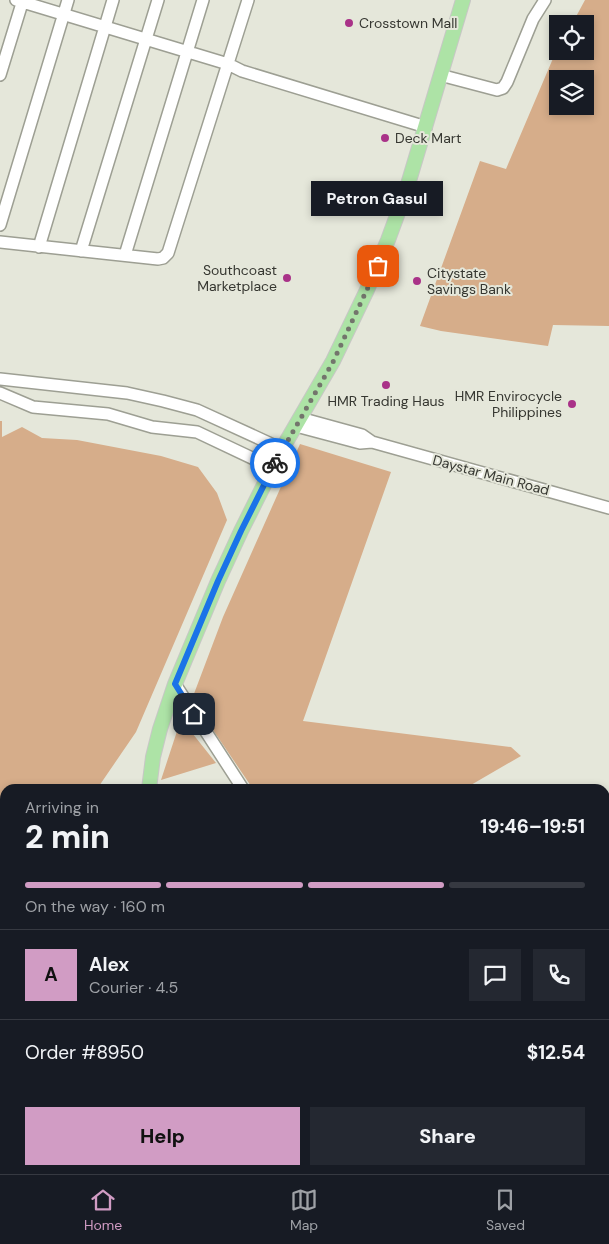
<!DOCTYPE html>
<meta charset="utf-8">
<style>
:root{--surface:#171b24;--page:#242831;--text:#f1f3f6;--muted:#9ea1a6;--line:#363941;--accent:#d19cc4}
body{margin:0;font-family:"DM Sans",sans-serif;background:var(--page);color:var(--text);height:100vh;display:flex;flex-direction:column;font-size:19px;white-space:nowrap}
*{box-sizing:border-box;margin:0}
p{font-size:16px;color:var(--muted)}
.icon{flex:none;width:28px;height:28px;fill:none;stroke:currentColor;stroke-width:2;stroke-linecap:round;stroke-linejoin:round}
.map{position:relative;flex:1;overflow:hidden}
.sheet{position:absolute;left:0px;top:784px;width:610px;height:391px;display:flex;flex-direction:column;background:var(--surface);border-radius:15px 15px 0 0;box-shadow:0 2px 8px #0003}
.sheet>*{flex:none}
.tools{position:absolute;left:549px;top:15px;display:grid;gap:10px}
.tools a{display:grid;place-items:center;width:45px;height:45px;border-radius:0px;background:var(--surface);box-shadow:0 2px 8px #0003;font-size:25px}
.pin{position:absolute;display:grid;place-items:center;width:42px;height:42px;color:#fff;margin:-21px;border-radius:10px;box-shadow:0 2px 8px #0006}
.courier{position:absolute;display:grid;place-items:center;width:50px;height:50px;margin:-25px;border:4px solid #1a73e8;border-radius:50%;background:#fff;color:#222;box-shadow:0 1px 6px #0007}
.bubble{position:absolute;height:35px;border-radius:0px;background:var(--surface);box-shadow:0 2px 8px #0003;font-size:16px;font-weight:800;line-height:35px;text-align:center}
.headline em{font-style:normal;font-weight:800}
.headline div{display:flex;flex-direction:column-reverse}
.headline{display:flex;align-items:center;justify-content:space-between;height:85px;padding:0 25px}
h1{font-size:32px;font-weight:800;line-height:38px}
.bar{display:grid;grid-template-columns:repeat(4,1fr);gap:8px 5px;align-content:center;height:60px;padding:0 25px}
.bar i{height:6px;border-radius:4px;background:var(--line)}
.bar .active{background:var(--accent)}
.bar p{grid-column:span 4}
.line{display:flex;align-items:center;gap:12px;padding:0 25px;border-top:1px solid var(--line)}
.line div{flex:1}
.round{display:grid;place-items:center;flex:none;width:52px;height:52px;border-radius:0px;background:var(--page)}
.primary-button{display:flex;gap:10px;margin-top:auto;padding:10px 25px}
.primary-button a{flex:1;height:58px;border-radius:0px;background:var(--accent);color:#111;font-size:20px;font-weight:800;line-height:58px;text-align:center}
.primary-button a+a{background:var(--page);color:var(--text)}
.dock{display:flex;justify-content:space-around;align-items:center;height:70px;border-top:1px solid var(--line);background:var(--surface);font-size:14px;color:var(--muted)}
.dock a{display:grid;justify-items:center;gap:2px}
.dock .active{color:var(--accent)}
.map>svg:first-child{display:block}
.green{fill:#d6ad8a;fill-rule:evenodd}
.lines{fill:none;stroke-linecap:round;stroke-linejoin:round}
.stream{stroke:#62a18a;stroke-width:4}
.minor-casing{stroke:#9d9f93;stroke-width:14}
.major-casing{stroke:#c7c7c5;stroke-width:16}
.minor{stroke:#fff;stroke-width:11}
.major{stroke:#ade3a6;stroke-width:14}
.done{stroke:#73756c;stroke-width:5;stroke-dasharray:0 9}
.route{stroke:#1a73e8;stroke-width:6}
.poi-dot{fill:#a93288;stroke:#e5e7da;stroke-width:2}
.labels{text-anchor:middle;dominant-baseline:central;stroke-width:4;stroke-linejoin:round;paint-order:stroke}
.poi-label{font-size:14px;fill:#363731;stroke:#e5e7da;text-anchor:start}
.street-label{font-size:14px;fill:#363731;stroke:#e5e7da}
</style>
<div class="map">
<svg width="609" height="1174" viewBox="0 0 609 1174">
<rect width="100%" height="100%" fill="#e5e7da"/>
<path class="green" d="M 585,0 L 609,0 L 609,326 L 553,325 L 548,346 L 441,331 L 420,326 L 480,161 L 506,169 L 557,49 L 558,51 L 585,51 L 585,24 L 572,24 ZM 558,79 L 585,79 L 585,106 L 558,106 Z
M 0,421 L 2,421 L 2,437 L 22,427 L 42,438 L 77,440 L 161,456 L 198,467 L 217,493 L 227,520 L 136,732 L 97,789 L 5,789 L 5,929 L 0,937 Z
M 300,444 L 391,472 L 303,721 L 511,747 L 521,756 L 464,789 L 253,789 L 192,699 L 223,617 Z
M 181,719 L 216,763 L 161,780 Z"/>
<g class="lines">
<path class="stream" d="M 0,881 L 0,880
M 0,975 L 5,980"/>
<defs>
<path id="minor" d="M 16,0 L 228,64 L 242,71 L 426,127
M 0,75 L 23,0
M 440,75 L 497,90 L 503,88 L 507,82 L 533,19 L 545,0
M 0,225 L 68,0
M 0,242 L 158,259 L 163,258 L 168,253 L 248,0
M 39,247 L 113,0
M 81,251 L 158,0
M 125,255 L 203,0
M 0,379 L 127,393 L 163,401 L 197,410 L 282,449
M 0,393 L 33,407 L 108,414 L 152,427 L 197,432 L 273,468
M 300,418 L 362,435 L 372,442
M 296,426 L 360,443 L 372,442 L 609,508
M 175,684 L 243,789
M 605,972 L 609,969
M 154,1170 L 158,1174
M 479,1170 L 486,1174
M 363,1174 L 366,1170"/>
<path id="major" d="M 149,789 L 153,757 L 160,729 L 175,684 L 218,581 L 241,531 L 282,449 L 333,361 L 367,290 L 388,240 L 406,191 L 463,0
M 137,1174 L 137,1170"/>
</defs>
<use href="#minor" class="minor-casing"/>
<use href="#major" class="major-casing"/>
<use href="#minor" class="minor"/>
<use href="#major" class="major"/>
</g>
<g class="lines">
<path class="done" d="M 275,463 L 333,362 L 378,266"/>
<path class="route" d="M 194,714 L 175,684 L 218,581 L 241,531 L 275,463"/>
</g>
<g class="poi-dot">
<circle cx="349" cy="23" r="5"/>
<circle cx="385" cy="138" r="5"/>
<circle cx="287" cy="278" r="5"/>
<circle cx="417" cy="281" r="5"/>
<circle cx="386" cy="385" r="5"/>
<circle cx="572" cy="404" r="5"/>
</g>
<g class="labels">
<g class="poi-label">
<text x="359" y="23">Crosstown Mall</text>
<text x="395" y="138">Deck Mart</text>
<text x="277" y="270" text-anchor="end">Southcoast<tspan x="277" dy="16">Marketplace</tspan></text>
<text x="427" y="273">Citystate<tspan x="427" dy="16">Savings Bank</tspan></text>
<text x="562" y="396" text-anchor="end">HMR Envirocycle<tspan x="562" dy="16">Philippines</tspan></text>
<text x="386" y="401" text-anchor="middle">HMR Trading Haus</text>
</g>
<g class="street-label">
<text transform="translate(491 475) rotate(15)">Daystar Main Road</text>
</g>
</g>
</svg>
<div class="tools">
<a><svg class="icon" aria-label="locate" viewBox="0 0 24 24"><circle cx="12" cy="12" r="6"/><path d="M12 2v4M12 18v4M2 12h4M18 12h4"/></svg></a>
<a><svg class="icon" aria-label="layers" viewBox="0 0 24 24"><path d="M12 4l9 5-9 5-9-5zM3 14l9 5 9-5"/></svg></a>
</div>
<div class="pin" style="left:378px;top:266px;background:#ea580c"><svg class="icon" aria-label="bag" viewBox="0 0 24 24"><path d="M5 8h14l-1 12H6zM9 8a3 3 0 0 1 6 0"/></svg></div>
<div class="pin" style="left:194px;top:714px;background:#1f2937"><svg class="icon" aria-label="home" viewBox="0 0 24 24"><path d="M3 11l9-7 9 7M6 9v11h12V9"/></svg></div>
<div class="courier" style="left:275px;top:463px"><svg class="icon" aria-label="bike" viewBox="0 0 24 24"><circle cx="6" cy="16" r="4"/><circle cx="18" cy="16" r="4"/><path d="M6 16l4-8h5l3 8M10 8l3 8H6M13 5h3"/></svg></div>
<div class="bubble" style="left:311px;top:181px;width:132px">Petron Gasul</div>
<section class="sheet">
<div class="headline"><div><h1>2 min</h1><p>Arriving in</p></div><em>19:46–19:51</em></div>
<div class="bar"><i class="active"></i><i class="active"></i><i class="active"></i><i></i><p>On the way · 160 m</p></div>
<div class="line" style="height:90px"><b class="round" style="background:var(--accent);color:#111">A</b><div><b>Alex</b><p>Courier · 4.5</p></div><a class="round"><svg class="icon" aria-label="chat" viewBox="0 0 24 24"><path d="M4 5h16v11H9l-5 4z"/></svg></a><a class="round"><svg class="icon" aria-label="phone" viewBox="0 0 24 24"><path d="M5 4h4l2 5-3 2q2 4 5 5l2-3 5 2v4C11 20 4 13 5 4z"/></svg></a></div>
<div class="line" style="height:65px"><div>Order #8950</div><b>$12.54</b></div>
<div class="primary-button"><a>Help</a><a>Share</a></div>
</section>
</div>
<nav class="dock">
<a class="active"><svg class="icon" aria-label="home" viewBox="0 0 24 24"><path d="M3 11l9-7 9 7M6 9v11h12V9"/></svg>Home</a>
<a><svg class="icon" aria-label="map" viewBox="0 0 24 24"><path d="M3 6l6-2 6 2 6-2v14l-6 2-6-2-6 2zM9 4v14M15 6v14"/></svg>Map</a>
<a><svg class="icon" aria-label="saved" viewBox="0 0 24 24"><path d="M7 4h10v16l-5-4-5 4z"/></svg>Saved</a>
</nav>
